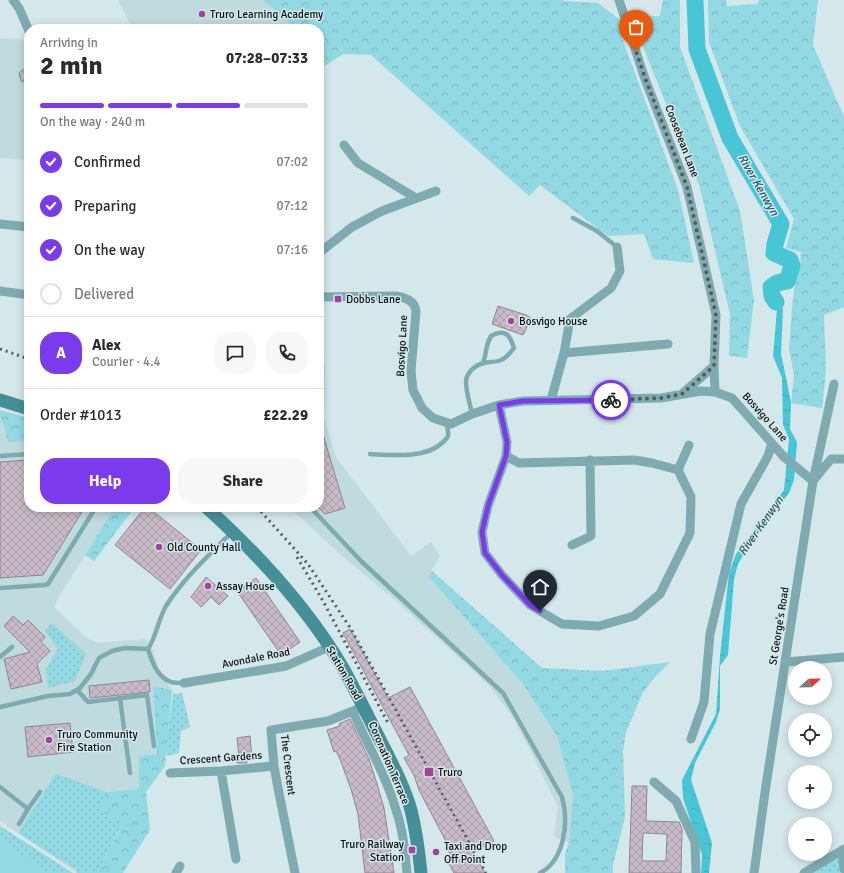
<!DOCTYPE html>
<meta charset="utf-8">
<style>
:root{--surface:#fff;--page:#f7f7f7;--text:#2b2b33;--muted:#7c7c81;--line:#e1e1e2;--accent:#7c3aed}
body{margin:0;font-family:Signika,sans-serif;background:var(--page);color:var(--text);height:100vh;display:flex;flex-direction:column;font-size:15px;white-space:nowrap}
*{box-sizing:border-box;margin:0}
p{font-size:13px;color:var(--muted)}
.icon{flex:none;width:22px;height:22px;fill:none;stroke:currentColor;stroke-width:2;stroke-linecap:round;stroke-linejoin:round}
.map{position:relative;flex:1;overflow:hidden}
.side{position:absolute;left:24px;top:24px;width:300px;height:488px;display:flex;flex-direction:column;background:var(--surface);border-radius:16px;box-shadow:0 2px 10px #0003}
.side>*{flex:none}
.needle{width:26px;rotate:68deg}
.buttons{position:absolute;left:788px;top:661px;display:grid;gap:8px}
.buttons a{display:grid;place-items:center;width:44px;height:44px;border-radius:50%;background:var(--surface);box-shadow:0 2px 10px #0003;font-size:20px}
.pin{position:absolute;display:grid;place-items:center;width:34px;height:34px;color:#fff;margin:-41px -17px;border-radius:50% 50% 50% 0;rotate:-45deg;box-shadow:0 0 4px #0007}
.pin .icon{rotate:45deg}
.courier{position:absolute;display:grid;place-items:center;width:40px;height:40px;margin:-20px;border:3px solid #7c3aed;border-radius:50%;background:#fff;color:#222;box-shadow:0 1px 5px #0007}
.overview em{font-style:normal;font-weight:800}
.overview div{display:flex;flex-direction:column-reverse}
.overview{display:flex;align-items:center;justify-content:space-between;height:68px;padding:0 16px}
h1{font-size:26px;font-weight:800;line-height:30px}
.bar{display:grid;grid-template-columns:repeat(4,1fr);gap:6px 4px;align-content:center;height:48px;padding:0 16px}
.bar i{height:5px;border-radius:3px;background:var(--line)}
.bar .active{background:var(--accent)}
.bar p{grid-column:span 4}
.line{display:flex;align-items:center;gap:10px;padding:0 16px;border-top:1px solid var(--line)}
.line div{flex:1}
.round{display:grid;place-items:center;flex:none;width:42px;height:42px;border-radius:16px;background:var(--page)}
ol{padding:0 16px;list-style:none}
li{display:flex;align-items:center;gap:12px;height:44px}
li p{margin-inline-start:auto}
li .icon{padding:4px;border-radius:50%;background:var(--accent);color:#fff;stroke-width:4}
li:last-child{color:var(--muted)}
li i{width:22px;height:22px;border:2px solid var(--line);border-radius:50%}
.primary-button{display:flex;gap:8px;margin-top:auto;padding:8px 16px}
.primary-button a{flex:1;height:46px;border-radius:16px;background:var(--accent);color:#fff;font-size:16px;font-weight:800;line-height:46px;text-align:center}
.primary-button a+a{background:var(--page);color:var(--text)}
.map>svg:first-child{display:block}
.built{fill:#bfdbde}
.grass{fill:url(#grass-dots)}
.forest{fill:url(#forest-crowns)}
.garden{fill:#92d9e3}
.water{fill:url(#water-ripples)}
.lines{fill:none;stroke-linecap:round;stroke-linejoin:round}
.river{stroke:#49c6d6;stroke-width:17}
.building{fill:url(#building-cross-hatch);stroke:#918590;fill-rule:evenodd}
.lane{stroke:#7dabb1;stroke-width:4.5}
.street{stroke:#7dabb1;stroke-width:9}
.secondary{stroke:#458f99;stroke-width:13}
.rail{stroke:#525c5e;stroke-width:3;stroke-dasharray:2 4;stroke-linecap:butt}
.done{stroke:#515c5e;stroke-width:4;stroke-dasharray:0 7.2}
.route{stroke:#7c3aed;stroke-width:5}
.poi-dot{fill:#a63fa2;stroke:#d4e7ea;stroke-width:1.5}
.labels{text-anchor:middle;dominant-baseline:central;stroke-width:3;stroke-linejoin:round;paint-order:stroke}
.poi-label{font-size:11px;fill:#0b1112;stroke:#d4e7ea;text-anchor:start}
.street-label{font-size:11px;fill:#0b1112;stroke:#d4e7ea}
.water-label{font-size:12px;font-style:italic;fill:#275b62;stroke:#d4e7ea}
</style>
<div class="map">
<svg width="844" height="873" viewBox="0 0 844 873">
<defs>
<pattern id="grass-dots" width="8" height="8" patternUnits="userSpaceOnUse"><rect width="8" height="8" fill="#92d9e3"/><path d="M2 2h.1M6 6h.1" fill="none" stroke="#7db9c2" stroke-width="1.8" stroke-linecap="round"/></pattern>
<pattern id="forest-crowns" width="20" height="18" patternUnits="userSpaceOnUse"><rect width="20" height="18" fill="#92d9e3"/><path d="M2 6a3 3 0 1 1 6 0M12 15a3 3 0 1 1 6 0" fill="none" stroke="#7db9c2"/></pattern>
<pattern id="water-ripples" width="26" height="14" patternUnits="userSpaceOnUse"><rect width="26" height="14" fill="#49c6d6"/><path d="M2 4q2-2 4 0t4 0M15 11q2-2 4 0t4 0" fill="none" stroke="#3ea9b7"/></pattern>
<pattern id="building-cross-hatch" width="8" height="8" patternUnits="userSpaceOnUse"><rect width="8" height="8" fill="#c8bbc7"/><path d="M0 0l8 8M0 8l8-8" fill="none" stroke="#aaa0aa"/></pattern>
</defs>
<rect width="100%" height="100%" fill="#d4e7ea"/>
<path class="built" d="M 118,0 L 263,0 L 296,29 L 133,29 Z
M 0,38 L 29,40 L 29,160 L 0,158 Z
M 319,402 L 336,457 L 411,556 L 431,542 L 440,556 L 428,576 L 523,684 L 557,736 L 573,795 L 569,843 L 554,837 L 558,807 L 531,752 L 514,720 L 504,705 L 489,686 L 475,672 L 394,599 L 340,554 L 289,507 L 319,507 Z
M 0,416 L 5,428 L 8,442 L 29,441 L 29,507 L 115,507 L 57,600 L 54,607 L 88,639 L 98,643 L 145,639 L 153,650 L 159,671 L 172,690 L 153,686 L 157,754 L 139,756 L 139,789 L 107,792 L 76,872 L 0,821 Z"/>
<path class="grass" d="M 52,623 L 86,654 L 75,681 L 48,688 L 46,669 L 58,649 L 45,631 Z
M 182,693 L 190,727 L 181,731 L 179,753 L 167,756 L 166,747 L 173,694 Z
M 56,774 L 107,792 L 100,810 L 123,823 L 97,873 L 77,873 L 76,872 L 77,868 L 72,867 L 18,833 Z
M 0,826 L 73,873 L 0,873 Z
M 840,854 L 842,873 L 808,873 Z"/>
<path class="forest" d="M 263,0 L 563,0 L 564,1 L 598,3 L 619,19 L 622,38 L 678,190 L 694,263 L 653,259 L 644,234 L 608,236 L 540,185 L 529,196 L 371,55 L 344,54 L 324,66 L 319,58 L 319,29 L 296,29 Z
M 663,0 L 680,0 L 680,47 L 740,211 L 754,300 L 747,358 L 729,356 L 730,314 L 700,188 L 631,17 L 660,16 Z
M 708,0 L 726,0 L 727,6 L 758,4 L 759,0 L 818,0 L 813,45 L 844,117 L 844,307 L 824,315 L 826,370 L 822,408 L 791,403 L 794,375 L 789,349 L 792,307 L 795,283 L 800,268 L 801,252 L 786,248 L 794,219 L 740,126 L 709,42 Z
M 319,350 L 325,366 L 324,416 L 319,402 Z
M 0,410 L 29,418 L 29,441 L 8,442 L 5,428 L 0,416 Z
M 115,507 L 135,507 L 94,561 L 85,555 Z
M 432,571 L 542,668 L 603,671 L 670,662 L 653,679 L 642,694 L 626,732 L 623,751 L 625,817 L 613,865 L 613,873 L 565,873 L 565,854 L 569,843 L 573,795 L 557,736 L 523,684 L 428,576 Z
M 153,686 L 172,690 L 165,766 L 146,792 L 150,830 L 123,873 L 97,873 L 123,824 L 100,810 L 107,792 L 139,789 L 139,756 L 157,754 Z"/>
<path class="garden" d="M 0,838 L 46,873 L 0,873 Z"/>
<path class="water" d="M 777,283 L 775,291 L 783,309 L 781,354 L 787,382 L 791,403 L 790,429 L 797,442 L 794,480 L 789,493 L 750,544 L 738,564 L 734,579 L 728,655 L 720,666 L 720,709 L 716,722 L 695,763 L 691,780 L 712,843 L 709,873 L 701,873 L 702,855 L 683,798 L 682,780 L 716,714 L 720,656 L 729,573 L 736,554 L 784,490 L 789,439 L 783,425 L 782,378 L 773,356 L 777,309 L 770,296 L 772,286 Z"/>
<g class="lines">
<path class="river" d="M 695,0 L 697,49 L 730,138 L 781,224 L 775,244 L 774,253 L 790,260 L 792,266 L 787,281 L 777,283 L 771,287 L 772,296 L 776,302"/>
</g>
<path class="building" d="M 29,65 L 29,84 L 21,81 L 19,73 Z
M 498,306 L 526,315 L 531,318 L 523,335 L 492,324 Z
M 321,428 L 345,508 L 325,514 L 319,508 L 319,429 Z
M 29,460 L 29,507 L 85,507 L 43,575 L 0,578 L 0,462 Z
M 145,507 L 148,507 L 201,550 L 170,589 L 115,545 Z
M 206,577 L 228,596 L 219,605 L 211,597 L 201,607 L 191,597 Z
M 256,578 L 300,642 L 281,655 L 237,591 Z
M 13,616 L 23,625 L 28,620 L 45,637 L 41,642 L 50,651 L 37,664 L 42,682 L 11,689 L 4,659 L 30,652 L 4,626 Z
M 350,629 L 388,698 L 410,687 L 494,841 L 473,852 L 485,873 L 454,873 L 447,860 L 452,857 L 448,850 L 450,849 L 419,790 L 414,775 L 404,758 L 409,755 L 343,633 Z
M 149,680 L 150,692 L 90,698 L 89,686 Z
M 350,719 L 369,759 L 377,784 L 384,808 L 394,873 L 365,873 L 358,814 L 351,789 L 340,759 L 336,751 L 334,752 L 327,730 L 340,726 L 339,724 Z
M 70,723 L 73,752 L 28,757 L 25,727 Z
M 250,736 L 252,758 L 246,758 L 247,763 L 237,763 L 236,756 L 239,756 L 237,738 Z
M 632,786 L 647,786 L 646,821 L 679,822 L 682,829 L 681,873 L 629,873 ZM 643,833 L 667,834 L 666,861 L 642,861 Z"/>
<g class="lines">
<path class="lane" d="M 573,218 L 597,231 L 617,247
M 472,414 C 470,404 466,392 466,382 C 466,373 475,365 484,363 C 490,361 497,363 503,359 C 507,357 511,352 514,348 C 510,335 505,328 491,336 C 485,346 487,353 483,363
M 370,454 C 391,455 425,459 442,443 C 444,441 447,439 448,436 C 449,433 447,427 447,424
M 0,456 L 29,454
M 310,507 L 362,562 L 503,693 L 562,797 C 569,821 565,860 540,873
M 1,588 L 44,585 L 48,584 L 96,507
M 148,649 C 157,635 158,620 166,606 C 184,578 209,555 232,532
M 0,657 L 12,647
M 77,690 L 88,702 L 147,695 L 154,746
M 120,698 L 130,773
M 0,707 L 48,696 L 70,694 L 80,688 L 91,674 L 99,658 L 112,651 L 125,648 L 148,649 C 152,662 157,677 171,682 C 175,683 180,683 184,683
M 0,787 L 28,809 L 19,824
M 28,809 L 40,792"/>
<path class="street" d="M 13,0 L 19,8 L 29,31
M 619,0 L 645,79 L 687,187 L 716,315 L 714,366
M 344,145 L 358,163 L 416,198
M 0,224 L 29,227
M 319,253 L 352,227 L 382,211 L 436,191
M 0,291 L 29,295
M 319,297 L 396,296 C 406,298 414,300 416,311 L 411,371 L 413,390 L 422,408 L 433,418 L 451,424 L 472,414 L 499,405 L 523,401 L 661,398 L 701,391 L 715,392 L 732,398 L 784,457 L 813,481 L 831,459 L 844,459
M 564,353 L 668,344
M 682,394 L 714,366 L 715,392
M 551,400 L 564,353 L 570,319 L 611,288 L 620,271 L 617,247
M 499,405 L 507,442 L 506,456 L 488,506 L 482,532 L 485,553 L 502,575 L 530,605 L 562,624 L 599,626 L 634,616 L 660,594 L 690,533 L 691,497 L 678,470 L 652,463 L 634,460 L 519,463 L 506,456
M 678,470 L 689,445
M 572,545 L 591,536 L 590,460
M 786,662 L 844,657
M 184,683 L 286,666 L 329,647
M 353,712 C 367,744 386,775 396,810 C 403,830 405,852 407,873
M 691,739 L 704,702 L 710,634 L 741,504 L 768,456 L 772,443
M 221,771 L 236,859
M 170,773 L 221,771 L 274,766
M 654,782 L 676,801 L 695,842 L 696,873
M 842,850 L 844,869
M 176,873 L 180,866
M 295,873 L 278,788 L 274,766 L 271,730 L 328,721 L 363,707
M 754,873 L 765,792 L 813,481 L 834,384
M 804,873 L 844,849"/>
<path class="secondary" d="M 0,400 L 29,409
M 206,507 C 258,554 307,607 343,668 C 353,686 363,706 372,724 C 386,752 402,780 411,810 C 416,831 419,852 421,873"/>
<path class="rail" d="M 0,349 L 29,359
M 257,507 L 308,564 L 351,629 L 486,873
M 297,557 L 323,601 L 388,723"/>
</g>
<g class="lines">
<path class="done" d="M 611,400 L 661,398 L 682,394 L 714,366 L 716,315 L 687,187 L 645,78 L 636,51"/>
<path class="route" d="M 540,611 L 530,605 L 502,575 L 485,553 L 482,532 L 488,506 L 506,456 L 507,442 L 499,405 L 523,401 L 611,400"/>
</g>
<g class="poi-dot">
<circle cx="202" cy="14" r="4"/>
<rect x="334" y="295" width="8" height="8" rx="2"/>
<circle cx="511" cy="321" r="4"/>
<circle cx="159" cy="547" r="4"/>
<circle cx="208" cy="586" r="4"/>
<circle cx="49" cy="740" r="4"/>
<rect x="424" y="767" width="10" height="10" rx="2"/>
<rect x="408" y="846" width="8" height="8" rx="2"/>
<circle cx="436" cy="852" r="4"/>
</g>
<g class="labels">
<g class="poi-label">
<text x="210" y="14">Truro Learning Academy</text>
<text x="346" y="299">Dobbs Lane</text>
<text x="519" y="321">Bosvigo House</text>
<text x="167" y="547">Old County Hall</text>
<text x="216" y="586">Assay House</text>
<text x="57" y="734">Truro Community<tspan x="57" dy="13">Fire Station</tspan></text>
<text x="438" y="772">Truro</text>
<text x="404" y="844" text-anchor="end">Truro Railway<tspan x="404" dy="13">Station</tspan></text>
<text x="444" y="846">Taxi and Drop<tspan x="444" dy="13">Off Point</tspan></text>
</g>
<g class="street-label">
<text transform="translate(682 141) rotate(69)">Coosebean Lane</text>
<text transform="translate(402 346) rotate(-87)">Bosvigo Lane</text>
<text transform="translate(765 417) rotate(48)">Bosvigo Lane</text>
<text transform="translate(779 626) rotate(-81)">St George's Road</text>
<text transform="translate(256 658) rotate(-11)">Avondale Road</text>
<text transform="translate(344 673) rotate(60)">Station Road</text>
<text transform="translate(221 758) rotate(-4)">Crescent Gardens</text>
<text transform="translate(389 763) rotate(67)">Coronation Terrace</text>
<text transform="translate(288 765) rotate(83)">The Crescent</text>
</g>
<g class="water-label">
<text transform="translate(758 185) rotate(60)">River Kenwyn</text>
<text transform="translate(761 526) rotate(-55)">River Kenwyn</text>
</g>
</g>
</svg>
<div class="buttons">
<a><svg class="needle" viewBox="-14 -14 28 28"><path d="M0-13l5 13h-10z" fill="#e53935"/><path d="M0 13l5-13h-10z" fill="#7c7c81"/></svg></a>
<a><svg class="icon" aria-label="locate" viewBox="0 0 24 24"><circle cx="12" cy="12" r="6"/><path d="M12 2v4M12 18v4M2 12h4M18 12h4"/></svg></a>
<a>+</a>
<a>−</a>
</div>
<div class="pin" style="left:636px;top:51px;background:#ea580c"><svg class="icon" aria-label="bag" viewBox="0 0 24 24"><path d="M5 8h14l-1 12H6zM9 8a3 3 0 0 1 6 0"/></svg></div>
<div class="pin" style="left:540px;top:611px;background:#1f2937"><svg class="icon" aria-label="home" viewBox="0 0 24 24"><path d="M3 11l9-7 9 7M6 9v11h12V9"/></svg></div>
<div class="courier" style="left:611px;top:400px"><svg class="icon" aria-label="bike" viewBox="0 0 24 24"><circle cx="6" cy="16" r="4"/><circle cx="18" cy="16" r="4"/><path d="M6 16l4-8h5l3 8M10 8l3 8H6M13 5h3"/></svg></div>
<section class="side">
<div class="overview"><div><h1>2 min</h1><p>Arriving in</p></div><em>07:28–07:33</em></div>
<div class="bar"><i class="active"></i><i class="active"></i><i class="active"></i><i></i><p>On the way · 240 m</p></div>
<ol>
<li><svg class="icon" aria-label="check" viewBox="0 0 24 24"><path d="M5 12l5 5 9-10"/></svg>Confirmed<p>07:02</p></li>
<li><svg class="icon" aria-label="check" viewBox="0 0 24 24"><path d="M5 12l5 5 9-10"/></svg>Preparing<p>07:12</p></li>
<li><svg class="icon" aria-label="check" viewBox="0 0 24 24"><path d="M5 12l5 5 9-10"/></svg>On the way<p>07:16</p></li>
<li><i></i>Delivered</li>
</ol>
<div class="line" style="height:72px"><b class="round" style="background:var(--accent);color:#fff">A</b><div><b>Alex</b><p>Courier · 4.4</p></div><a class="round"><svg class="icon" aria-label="chat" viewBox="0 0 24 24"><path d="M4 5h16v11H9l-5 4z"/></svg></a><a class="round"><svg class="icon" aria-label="phone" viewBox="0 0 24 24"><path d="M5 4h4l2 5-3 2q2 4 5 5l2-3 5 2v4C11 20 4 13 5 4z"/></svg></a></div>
<div class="line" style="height:52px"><div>Order #1013</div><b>£22.29</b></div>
<div class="primary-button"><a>Help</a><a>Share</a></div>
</section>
</div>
